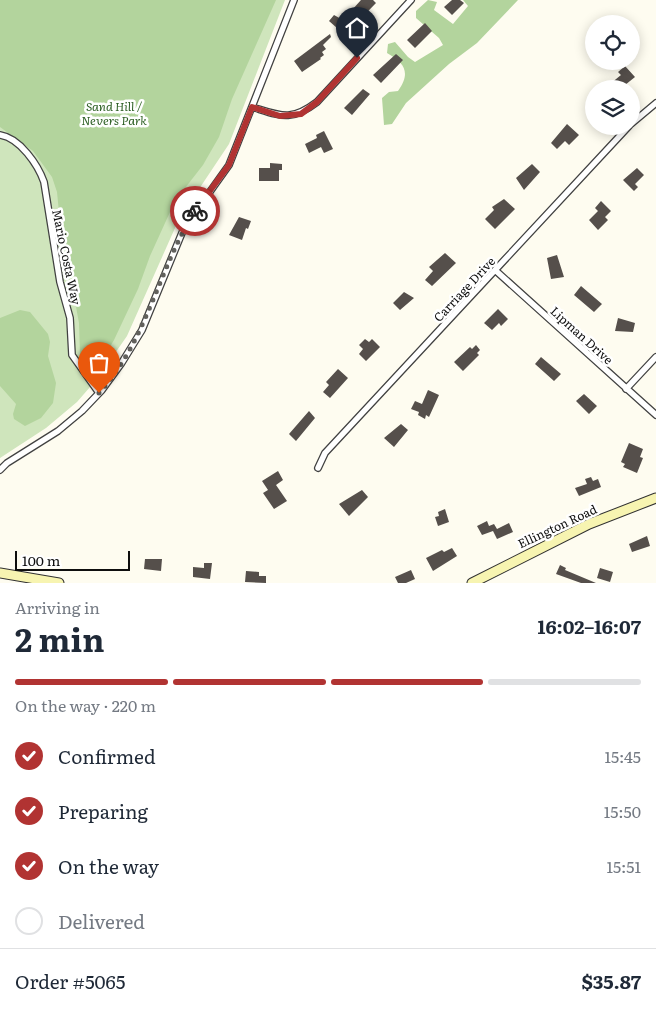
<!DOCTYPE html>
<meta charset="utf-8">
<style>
:root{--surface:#fff;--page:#f2f2f3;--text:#1f2937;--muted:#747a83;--line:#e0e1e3;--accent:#b13332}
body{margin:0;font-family:Literata,serif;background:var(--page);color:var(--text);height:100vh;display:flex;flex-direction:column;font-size:19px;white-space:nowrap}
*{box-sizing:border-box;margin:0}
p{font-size:16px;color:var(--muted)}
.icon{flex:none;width:28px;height:28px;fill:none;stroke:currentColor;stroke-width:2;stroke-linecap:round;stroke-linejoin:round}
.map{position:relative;height:583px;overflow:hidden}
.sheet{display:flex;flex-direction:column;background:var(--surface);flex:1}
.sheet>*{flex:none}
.controls{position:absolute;left:585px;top:15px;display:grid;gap:10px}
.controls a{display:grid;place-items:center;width:55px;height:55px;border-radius:50%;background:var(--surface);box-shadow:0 2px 12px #0003;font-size:25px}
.scale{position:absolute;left:15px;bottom:12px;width:115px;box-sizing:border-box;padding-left:5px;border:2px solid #0e0e0e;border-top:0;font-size:14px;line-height:18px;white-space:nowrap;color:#0e0e0e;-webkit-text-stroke:4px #fff;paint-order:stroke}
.pin{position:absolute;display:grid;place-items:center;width:42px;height:42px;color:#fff;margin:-51px -21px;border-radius:50% 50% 50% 0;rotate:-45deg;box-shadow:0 0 5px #0007}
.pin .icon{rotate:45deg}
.courier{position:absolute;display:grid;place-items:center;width:50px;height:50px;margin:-25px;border:4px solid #b13332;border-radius:50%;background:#fff;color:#222;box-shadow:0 1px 6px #0007}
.head em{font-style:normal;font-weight:700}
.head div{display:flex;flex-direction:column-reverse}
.head{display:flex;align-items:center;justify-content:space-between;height:85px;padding:0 15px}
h1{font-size:32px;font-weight:700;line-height:38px}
.bar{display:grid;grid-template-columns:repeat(4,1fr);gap:8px 5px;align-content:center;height:60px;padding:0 15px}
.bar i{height:6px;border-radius:4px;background:var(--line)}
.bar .on{background:var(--accent)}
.bar p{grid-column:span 4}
.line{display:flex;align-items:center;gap:12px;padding:0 15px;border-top:1px solid var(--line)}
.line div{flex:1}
ol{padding:0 15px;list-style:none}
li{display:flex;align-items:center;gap:15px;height:55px}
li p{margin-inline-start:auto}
li .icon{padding:5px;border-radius:50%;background:var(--accent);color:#fff;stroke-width:4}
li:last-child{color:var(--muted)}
li i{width:28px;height:28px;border:2px solid var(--line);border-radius:50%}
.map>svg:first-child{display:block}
.green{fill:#cfe5bc}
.forest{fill:#b3d49d}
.building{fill:#554f4b}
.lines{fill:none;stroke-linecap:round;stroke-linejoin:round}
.street-casing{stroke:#414141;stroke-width:8}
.secondary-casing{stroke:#303030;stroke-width:11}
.street{stroke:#fff;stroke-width:5.5}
.secondary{stroke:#f7f4b1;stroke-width:9}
.done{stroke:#62615d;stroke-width:5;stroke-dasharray:0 9}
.route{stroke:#b13332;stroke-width:6}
.labels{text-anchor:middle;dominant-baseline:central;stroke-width:5;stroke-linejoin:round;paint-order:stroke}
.park-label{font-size:12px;font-style:italic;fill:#2d5f24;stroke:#fff}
.street-label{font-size:12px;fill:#0e0e0e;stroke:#fff}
</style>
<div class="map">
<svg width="656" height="583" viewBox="0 0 656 583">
<rect width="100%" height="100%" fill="#fefcf0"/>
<path class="green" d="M 0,0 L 285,0 L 229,144 L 179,219 L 127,336 L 97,379 L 77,402 L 46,428 L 0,458 Z"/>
<path class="forest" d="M 0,0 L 276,0 L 232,99 L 219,137 L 203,165 L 175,201 L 150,256 L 138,289 L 114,340 L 95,372 L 90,371 L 80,354 L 79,323 L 74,296 L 65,272 L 57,192 L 52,177 L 33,151 L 0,127 Z
M 428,0 L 437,2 L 434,10 L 453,24 L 468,6 L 463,0 L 518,0 L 477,43 L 449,64 L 406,103 L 392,124 L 384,125 L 382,98 L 389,92 L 398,91 C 411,73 405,63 387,53 L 388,44 L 395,42 L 408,57 L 415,62 L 443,45 L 439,38 L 416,18 L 416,11 Z
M 20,310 L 30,312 L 48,334 L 50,342 L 48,356 L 56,383 L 53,403 L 41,418 L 25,426 L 14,419 L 13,414 L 16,404 L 0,386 L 0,318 Z"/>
<path class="building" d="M 361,0 L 373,0 L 376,3 L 345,35 L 329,21 L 334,15 L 343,20 Z
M 452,0 L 460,0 L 464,3 L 452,15 L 444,7 Z
M 425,23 L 432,31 L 415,48 L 407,40 Z
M 330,34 L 331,37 L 323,45 L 326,49 L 322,52 L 324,55 L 320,58 L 321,59 L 302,72 L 294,61 Z
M 396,54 L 403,60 L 381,83 L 373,75 Z
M 625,66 L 635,77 L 620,89 L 615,89 L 610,84 L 621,75 L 618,72 Z
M 363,89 L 370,94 L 352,115 L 344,108 Z
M 567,124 L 579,135 L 569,145 L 565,141 L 557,149 L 551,143 Z
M 324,131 L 333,149 L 324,153 L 321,147 L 309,153 L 305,144 L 317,138 L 316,135 Z
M 270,163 L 282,164 L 282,170 L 279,170 L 279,181 L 259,181 L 259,168 L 270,168 Z
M 532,164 L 540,172 L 524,190 L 516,178 Z
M 637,168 L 644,175 L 635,184 L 638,187 L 634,191 L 623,180 Z
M 504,199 L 515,209 L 495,229 L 485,219 L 494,210 L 492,207 Z
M 601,201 L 611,211 L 605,217 L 608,220 L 598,230 L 589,220 L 598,211 L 595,208 Z
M 239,217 L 251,221 L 248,229 L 246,228 L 242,240 L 229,235 Z
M 445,253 L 456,263 L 432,286 L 425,280 L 433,271 L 429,267 Z
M 557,255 L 564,277 L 551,279 L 547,258 Z
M 581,286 L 602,304 L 594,312 L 574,295 Z
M 404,292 L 414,298 L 400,310 L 393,303 Z
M 498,309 L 508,319 L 501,326 L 499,323 L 492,330 L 484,323 Z
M 618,318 L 635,323 L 633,332 L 615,331 Z
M 365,339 L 369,342 L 372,339 L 380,347 L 366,361 L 359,354 L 363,349 L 359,345 Z
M 476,345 L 480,350 L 477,353 L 479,355 L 463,371 L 454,362 L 470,347 L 472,349 Z
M 541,357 L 561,374 L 554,381 L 535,364 Z
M 338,369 L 348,378 L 330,398 L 323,392 L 329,385 L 326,382 Z
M 428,390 L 439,395 L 429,417 L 426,415 L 425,419 L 418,415 L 419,412 L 411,409 L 415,401 L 422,404 Z
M 584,394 L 597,406 L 589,414 L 576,401 Z
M 309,411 L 315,418 L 296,441 L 289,434 Z
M 401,424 L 408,430 L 394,447 L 384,438 Z
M 629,443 L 643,449 L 640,457 L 643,458 L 637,473 L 623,467 L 625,464 L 621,462 Z
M 278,471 L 283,480 L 276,485 L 287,501 L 274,509 L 263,493 L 268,490 L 262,481 Z
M 591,477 L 593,481 L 598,479 L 601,487 L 579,496 L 575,488 L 587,484 L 585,479 Z
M 362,490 L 368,497 L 349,516 L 339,504 Z
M 445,509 L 449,522 L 438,526 L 435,517 L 439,516 L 438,512 Z
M 487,521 L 489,526 L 494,524 L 497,529 L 509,523 L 513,532 L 497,539 L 493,531 L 482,535 L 477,526 Z
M 647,536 L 650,546 L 632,552 L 629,544 Z
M 452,548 L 457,556 L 433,571 L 426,558 L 442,550 L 444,552 Z
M 145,559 L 162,559 L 161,571 L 144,569 Z
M 204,563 L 212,563 L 210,579 L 193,577 L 193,567 L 204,568 Z
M 560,565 L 566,568 L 565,570 L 596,583 L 581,583 L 556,574 Z
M 600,568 L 613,572 L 610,582 L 597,578 Z
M 411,570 L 415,579 L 406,583 L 398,583 L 395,577 Z
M 246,571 L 259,572 L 259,576 L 266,576 L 266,583 L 245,582 Z"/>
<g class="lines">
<defs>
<path id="street" d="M 252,107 C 281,116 291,122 317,102 L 411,0
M 631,124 L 656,103
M 0,135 C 20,138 38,165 44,182 L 60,282 L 70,318 L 72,355 L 99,393
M 495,270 L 656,415
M 626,389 L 656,357
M 318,468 L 325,453 L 629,126
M 0,470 L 7,463 L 58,431 L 82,411 L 102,390 L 121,364 L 142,330 L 184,228 L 229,165 L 294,0"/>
<path id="secondary" d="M 0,573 L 59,583
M 472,583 L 589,524 L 656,498"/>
</defs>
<use href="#street" class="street-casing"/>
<use href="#secondary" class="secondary-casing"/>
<use href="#street" class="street"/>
<use href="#secondary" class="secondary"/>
</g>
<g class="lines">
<path class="done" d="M 99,393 C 147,341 158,269 195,211"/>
<path class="route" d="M 195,211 L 229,165 L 252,107 L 280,116 L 301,114 L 317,102 L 357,58"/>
</g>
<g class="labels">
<g class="park-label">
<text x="114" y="106">Sand Hill /<tspan x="114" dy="14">Nevers Park</tspan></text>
</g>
<g class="street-label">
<text transform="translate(67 257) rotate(78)">Mario Costa Way</text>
<text transform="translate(464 289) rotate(-47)">Carriage Drive</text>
<text transform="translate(582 335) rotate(42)">Lipman Drive</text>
<text transform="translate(557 526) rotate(-25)">Ellington Road</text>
</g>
</g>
</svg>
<div class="controls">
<a><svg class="icon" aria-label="locate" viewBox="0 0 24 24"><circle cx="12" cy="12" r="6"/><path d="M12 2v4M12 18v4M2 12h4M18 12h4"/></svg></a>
<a><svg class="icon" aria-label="layers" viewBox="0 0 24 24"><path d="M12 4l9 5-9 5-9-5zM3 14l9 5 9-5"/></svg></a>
</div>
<div class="scale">100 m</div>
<div class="pin" style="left:99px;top:393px;background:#ea580c"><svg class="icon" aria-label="bag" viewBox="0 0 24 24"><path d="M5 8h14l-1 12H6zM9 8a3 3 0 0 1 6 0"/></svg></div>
<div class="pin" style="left:357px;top:58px;background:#1f2937"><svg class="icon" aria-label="home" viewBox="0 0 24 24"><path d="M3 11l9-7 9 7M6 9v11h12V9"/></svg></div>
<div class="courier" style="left:195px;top:211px"><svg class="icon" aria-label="bike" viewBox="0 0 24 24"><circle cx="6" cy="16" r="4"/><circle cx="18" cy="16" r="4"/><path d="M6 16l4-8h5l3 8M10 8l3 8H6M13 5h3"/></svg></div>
</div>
<section class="sheet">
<div class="head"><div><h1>2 min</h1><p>Arriving in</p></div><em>16:02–16:07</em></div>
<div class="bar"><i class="on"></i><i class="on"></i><i class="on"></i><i></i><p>On the way · 220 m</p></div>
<ol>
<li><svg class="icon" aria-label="check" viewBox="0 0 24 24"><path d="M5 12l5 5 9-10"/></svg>Confirmed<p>15:45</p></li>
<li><svg class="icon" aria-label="check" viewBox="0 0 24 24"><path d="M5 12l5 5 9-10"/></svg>Preparing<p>15:50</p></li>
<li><svg class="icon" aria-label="check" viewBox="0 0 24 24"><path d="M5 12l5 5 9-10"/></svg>On the way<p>15:51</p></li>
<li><i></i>Delivered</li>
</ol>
<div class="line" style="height:65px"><div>Order #5065</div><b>$35.87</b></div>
</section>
